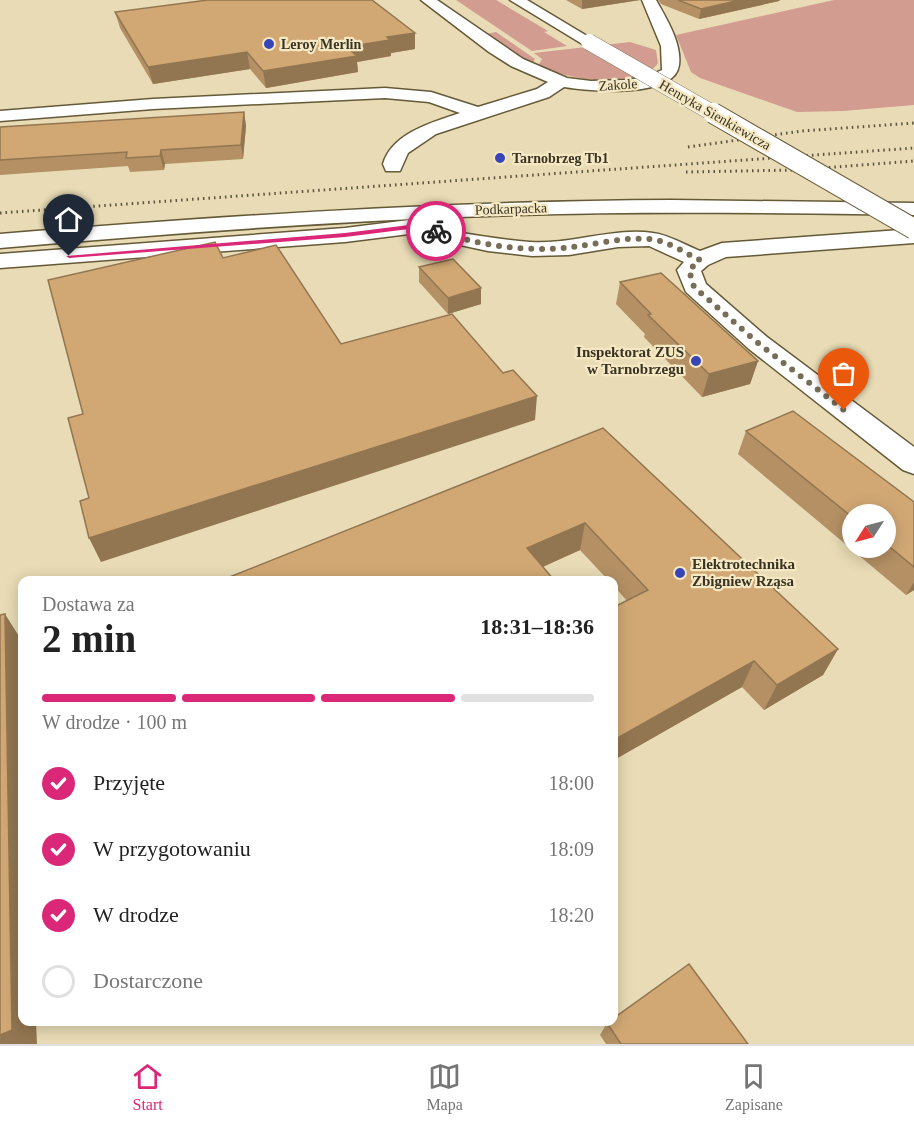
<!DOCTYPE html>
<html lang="pl">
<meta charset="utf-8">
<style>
:root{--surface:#fff;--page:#f6f6f6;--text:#222;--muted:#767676;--line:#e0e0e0;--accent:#db2777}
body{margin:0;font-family:Georgia,serif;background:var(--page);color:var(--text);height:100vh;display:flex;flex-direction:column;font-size:22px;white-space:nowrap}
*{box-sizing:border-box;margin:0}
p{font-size:20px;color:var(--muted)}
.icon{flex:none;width:33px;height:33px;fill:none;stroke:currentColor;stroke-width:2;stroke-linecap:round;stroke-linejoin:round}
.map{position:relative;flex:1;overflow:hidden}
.drawer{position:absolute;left:18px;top:576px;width:600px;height:450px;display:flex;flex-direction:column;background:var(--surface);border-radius:12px;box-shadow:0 3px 15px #0003}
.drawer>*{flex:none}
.needle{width:39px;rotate:234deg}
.controls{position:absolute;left:842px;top:504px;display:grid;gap:12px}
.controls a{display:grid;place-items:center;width:54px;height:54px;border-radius:50%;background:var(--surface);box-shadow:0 3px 15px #0003;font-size:30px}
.pin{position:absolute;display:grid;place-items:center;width:51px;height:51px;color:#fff;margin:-62px -26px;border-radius:50% 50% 50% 0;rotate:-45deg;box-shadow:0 0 6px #0007}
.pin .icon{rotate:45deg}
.courier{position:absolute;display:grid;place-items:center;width:60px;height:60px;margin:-30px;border:4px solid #db2777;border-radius:50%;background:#fff;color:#222;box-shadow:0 2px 8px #0007}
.summary em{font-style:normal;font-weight:800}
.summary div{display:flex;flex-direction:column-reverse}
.summary{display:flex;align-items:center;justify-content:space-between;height:102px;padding:0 24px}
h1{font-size:39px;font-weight:800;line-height:45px}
.bar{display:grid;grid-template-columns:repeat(4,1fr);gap:9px 6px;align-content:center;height:72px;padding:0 24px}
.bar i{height:8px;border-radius:4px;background:var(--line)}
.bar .selected{background:var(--accent)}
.bar p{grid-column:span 4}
ol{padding:0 24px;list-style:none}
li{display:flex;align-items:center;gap:18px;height:66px}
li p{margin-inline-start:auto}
li .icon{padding:6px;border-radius:50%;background:var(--accent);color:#fff;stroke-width:4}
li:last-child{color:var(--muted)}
li i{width:33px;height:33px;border:3px solid var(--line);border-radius:50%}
.dock{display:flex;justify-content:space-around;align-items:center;height:84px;border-top:2px solid var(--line);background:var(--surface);font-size:16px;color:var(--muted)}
.dock a{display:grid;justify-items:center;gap:3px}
.dock .selected{color:var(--accent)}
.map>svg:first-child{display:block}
.green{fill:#d29c91}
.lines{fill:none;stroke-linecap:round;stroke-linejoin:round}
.minor-casing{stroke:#655a38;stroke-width:3}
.secondary-casing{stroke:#655a38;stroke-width:3}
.minor{fill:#fff;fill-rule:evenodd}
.secondary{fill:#fff;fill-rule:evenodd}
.rail{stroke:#5a5340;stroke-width:3;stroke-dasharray:1.5 4;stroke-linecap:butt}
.secondary-bridge-far1-casing{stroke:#655a38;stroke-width:17;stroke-linecap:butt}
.secondary-bridge-casing{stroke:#655a38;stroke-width:22;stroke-linecap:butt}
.secondary-bridge-far1{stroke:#fff;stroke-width:16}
.secondary-bridge{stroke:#fff;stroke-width:20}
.wall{fill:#b49064;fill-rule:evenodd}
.shaded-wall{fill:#927651}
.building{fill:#d1a874;stroke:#927651;stroke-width:1.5}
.route{fill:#db2777}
.done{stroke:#766e57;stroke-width:6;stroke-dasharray:0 10.8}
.poi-dot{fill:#3845b8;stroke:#f5e8c2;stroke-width:2}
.labels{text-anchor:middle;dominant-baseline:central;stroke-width:4.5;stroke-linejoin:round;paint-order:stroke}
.far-poi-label{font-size:14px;font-weight:bold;fill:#383324;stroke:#f5e8c2;text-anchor:start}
.far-street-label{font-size:14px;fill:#383324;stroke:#f5e8c2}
.poi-label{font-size:15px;font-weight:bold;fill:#383324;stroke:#f5e8c2;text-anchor:end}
</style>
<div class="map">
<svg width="914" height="1044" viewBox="0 0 914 1044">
<rect width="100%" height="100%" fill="#e8dbb5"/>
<path class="green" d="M 456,0 L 496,0 L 548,31 L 544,32 L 567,46 L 532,51 Z
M 834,0 L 914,0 L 914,105 L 843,111 L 797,112 L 700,78 L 691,72 L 676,35 Z
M 496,32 L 535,59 L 532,65 L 486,34 Z
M 630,42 L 656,50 L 658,63 C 637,94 566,78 538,66 L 542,59 L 534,53 Z"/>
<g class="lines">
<defs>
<path id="minor" d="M 421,0 L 437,0 L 523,59 L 567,78 L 591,81 L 627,80 L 646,77 L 662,70 L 661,46 L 642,0 L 656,0 C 666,18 682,43 679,65 C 675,99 588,91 564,87 L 549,97 L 436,134 L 408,153 L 400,171 L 386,171 L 383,164 C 392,133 433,122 460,113 L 429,102 L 385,98 L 153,109 L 0,121 L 0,111 L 153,99 L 385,88 L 431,92 L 478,107 L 537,89 L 548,82 L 511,66 L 489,52 Z
M 409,220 C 428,222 444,229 462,233 C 485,237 508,240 530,242 C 571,245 613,227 653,233 C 669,235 685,245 700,251 L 722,243 L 914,229 L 914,243 L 726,257 L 708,265 L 701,271 L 706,284 L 767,337 L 914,447 L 914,474 L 903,470 L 749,349 L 686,292 L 677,270 L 684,262 L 649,246 L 618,247 L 569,255 L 532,256 L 488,251 L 409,234 L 345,242 L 0,268 L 0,254 L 345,228 Z"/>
<path id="secondary" d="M 510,0 L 527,0 L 597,42 L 589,47 L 584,45 Z
M 672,200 L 914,203 L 914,215 C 782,213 650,211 519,215 C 345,220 173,233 0,248 L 0,234 C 224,216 448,201 672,200 Z"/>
</defs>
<use href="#minor" class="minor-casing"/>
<use href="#secondary" class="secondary-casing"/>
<use href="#minor" class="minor"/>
<use href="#secondary" class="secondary"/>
<path class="rail" d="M 688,147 L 802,131 L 914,123
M 686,172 L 796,170 L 914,161
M 0,213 L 914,148"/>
<defs>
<path id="secondary-bridge-far1" d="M 589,42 L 716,115"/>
<path id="secondary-bridge" d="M 713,113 L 914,229"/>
</defs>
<use href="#secondary-bridge-far1" class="secondary-bridge-far1-casing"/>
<use href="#secondary-bridge" class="secondary-bridge-casing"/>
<use href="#secondary-bridge-far1" class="secondary-bridge-far1"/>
<use href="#secondary-bridge" class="secondary-bridge"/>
</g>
<path class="wall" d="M 566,0 L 640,0 L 582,9 Z
M 658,0 L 780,0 L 779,1 L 699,19 L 661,4 Z
M 115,12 L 415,49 L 391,53 L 391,56 L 357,62 L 358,72 L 266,88 L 250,69 L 153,84 L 120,28 Z
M 244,112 L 246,126 L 243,159 L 165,164 L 164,170 L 130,172 L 128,166 L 0,175 L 0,127 Z
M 419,267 L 481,304 L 448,314 L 419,282 Z
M 620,282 L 758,361 L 750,384 L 702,397 L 644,337 L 645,334 L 616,304 Z
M 603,428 L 838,649 L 823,675 L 764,710 L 742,687 L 614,760 L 614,607 L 627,601 L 614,586 L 614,580 L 608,580 L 580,550 L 543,567 L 222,580 Z
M 746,431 L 914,502 L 914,590 L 906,595 L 738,454 ZM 852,514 L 885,514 L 885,548 L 852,548 Z
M 607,1023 L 748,1044 L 606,1044 L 600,1035 Z"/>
<path class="shaded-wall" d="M 582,0 L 640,0 L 582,9 Z
M 740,0 L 780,0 L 779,1 L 699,19 L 701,9 Z
M 415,33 L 415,49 L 391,53 L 391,56 L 357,62 L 358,72 L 266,88 L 263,71 L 346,47 L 387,37 Z
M 247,52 L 250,69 L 153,84 L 148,67 Z
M 244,112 L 246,126 L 243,159 L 241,145 Z
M 161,150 L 165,164 L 164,170 L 160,156 Z
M 481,288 L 481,304 L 448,314 L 448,298 Z
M 758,361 L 750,384 L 702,397 L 709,374 Z
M 537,396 L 535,420 L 101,562 L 89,538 Z
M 585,523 L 580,550 L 524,575 L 527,548 Z
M 914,582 L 914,590 L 906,595 Z
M 5,614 L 22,641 L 22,1022 L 36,1022 L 37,1044 L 0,1044 Z
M 838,649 L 823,675 L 764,710 L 777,685 Z
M 754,661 L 742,687 L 614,760 L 614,740 Z"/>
<path class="building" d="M 208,0 L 372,0 L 415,33 L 387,37 L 390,40 L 346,47 L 357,56 L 263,71 L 247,52 L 148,67 L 115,12 Z
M 678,0 L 740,0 L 701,9 Z
M 244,112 L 241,145 L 161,150 L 160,156 L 126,158 L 127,152 L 0,160 L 0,127 Z
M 215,242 L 223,258 L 276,245 L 341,344 L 452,314 L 503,373 L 513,370 L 537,396 L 89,538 L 80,501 L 89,498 L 68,418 L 83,414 L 48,280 Z
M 453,259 L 481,288 L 448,298 L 419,267 Z
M 661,273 L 758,361 L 709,374 L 648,315 L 651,314 L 620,282 Z
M 793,411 L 914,502 L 914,567 L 885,543 L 885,514 L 852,514 L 852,517 L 746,431 Z
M 603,428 L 838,649 L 777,685 L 754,661 L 614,740 L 614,607 L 648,590 L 585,523 L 527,548 L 554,580 L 222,580 Z
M 5,614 L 12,1030 L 0,1035 L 0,615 Z
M 689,964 L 748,1044 L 621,1044 L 607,1023 L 609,1022 L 614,1022 L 614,1018 Z"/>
<path class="route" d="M 409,225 L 439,231 L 436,233 L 409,229 L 345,237 L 69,258 L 66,256 L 345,233 Z"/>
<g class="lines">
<path class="done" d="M 436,231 C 479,245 527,253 572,247 C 597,244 623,237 649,239 C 666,240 685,253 700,260 L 689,270 L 694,287 L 758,343 L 844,410"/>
</g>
<g class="poi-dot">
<circle cx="269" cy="44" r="6"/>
<circle cx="500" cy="158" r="6"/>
<circle cx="696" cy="361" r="6"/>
<circle cx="680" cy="573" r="6"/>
</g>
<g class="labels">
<g class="far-poi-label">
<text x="281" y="44">Leroy Merlin</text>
<text x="512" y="158">Tarnobrzeg Tb1</text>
</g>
<g class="far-street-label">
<text transform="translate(618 85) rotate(-4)">Zakole</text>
<text transform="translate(715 115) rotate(30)">Henryka Sienkiewicza</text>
<text transform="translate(511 209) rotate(-2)">Podkarpacka</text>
</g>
<g class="poi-label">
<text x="684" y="352">Inspektorat ZUS<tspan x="684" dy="17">w Tarnobrzegu</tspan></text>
<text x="692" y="564" text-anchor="start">Elektrotechnika<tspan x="692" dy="17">Zbigniew Rząsa</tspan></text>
</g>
</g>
</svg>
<div class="controls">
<a><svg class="needle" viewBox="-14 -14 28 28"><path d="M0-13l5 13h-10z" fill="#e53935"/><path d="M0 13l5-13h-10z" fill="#767676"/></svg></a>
</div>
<div class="pin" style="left:844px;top:410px;background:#ea580c"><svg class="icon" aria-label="bag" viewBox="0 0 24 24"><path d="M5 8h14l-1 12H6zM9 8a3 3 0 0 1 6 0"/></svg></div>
<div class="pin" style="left:69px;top:256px;background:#1f2937"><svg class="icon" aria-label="home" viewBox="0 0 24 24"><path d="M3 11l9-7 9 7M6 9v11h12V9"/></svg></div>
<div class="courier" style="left:436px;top:231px"><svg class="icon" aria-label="bike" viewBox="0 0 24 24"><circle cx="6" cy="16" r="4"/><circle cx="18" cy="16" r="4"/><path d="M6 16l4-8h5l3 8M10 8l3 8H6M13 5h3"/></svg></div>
<section class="drawer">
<div class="summary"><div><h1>2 min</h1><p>Dostawa za</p></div><em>18:31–18:36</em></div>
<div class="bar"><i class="selected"></i><i class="selected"></i><i class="selected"></i><i></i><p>W drodze · 100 m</p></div>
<ol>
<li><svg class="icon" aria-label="check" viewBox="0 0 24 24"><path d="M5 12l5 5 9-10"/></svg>Przyjęte<p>18:00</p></li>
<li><svg class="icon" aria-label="check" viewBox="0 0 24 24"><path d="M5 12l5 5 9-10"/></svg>W przygotowaniu<p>18:09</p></li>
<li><svg class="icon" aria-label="check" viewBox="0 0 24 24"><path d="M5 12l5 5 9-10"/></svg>W drodze<p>18:20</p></li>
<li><i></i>Dostarczone</li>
</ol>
</section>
</div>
<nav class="dock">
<a class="selected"><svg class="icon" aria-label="home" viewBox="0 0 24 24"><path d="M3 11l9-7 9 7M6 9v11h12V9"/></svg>Start</a>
<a><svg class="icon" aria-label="map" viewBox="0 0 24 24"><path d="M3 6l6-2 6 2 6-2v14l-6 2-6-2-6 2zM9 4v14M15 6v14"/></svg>Mapa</a>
<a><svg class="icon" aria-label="saved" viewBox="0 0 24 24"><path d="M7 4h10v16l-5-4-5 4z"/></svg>Zapisane</a>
</nav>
